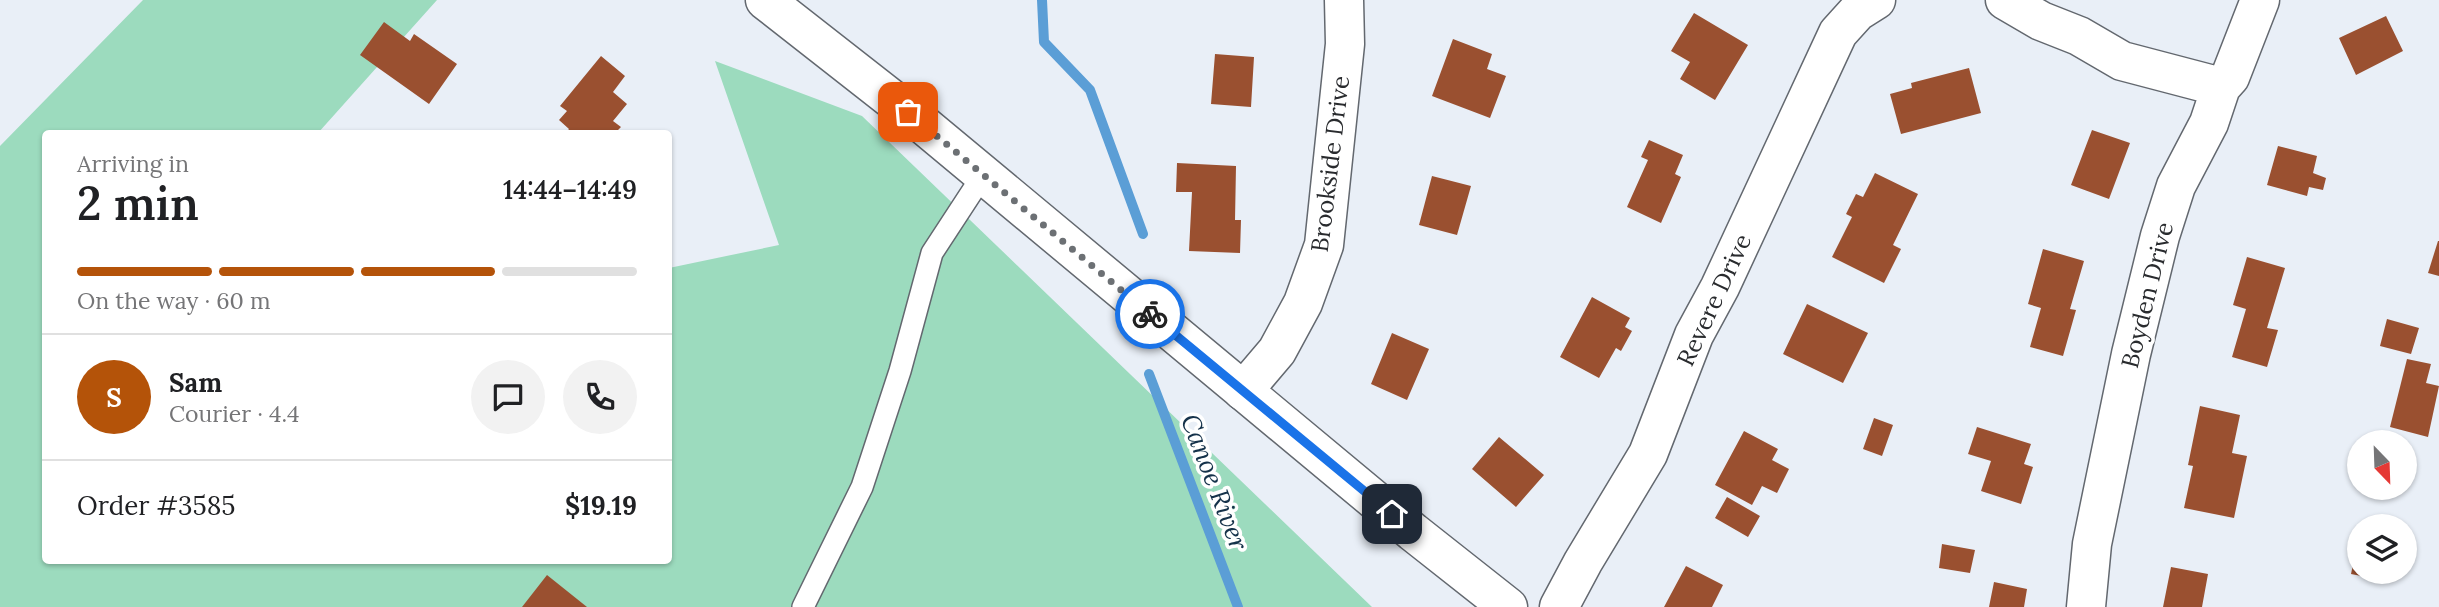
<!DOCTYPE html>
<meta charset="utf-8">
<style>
:root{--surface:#fff;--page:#f2f2f2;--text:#202124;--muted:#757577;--line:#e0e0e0;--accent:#b45309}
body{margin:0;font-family:Lora,serif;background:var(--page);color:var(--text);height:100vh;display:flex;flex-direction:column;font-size:26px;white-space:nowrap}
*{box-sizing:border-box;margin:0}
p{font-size:23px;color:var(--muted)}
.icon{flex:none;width:38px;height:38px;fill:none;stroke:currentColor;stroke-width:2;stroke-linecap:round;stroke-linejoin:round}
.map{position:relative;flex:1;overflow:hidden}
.drawer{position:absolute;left:42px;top:130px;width:630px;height:434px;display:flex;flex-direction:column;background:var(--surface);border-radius:7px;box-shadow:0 2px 5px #0004}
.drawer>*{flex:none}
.needle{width:46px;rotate:157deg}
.controls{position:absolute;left:2347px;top:430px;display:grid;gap:14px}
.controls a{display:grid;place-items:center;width:70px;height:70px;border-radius:50%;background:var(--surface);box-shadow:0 2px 5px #0004;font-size:35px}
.pin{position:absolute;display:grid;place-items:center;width:60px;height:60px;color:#fff;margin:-30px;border-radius:14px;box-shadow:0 4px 10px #0006}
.courier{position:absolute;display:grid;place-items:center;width:70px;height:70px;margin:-35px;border:5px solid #1a73e8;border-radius:50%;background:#fff;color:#222;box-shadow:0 2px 9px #0007}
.overview em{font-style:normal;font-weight:600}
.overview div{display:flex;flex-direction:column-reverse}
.overview{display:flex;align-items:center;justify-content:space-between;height:119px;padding:0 35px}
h1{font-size:46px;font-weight:600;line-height:52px}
.bar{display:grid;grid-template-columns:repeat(4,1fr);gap:10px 7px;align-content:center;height:84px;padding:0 35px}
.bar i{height:9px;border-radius:5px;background:var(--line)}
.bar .current{background:var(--accent)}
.bar p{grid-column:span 4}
.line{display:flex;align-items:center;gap:18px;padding:0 35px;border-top:2px solid var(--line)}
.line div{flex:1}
.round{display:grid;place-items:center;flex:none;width:74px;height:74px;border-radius:37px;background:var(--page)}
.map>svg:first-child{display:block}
.green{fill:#9cdbbe}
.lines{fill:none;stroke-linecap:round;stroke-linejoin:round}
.stream{stroke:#5b9ed6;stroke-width:10}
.building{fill:#9a5030}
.service-casing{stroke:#63686f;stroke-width:24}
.minor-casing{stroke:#63686f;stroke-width:41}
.tertiary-casing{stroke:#63686f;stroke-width:41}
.service{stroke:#fff;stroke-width:21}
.minor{stroke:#fff;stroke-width:38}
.tertiary{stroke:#fff;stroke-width:38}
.done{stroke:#6c7074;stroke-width:7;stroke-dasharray:0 12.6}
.route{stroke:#1a73e8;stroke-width:9}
.labels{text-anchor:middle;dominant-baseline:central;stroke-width:7;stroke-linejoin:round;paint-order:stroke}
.street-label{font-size:24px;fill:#292b2e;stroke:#fff}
.water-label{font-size:26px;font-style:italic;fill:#15324a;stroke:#fff}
</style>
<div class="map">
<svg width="2439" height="607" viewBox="0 0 2439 607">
<rect width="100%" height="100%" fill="#e9eff7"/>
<path class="green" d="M 143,0 L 437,0 L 318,133 L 46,133 L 46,560 L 668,560 L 669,268 L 779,245 L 715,61 L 862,116 L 1372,607 L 0,607 L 0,146 Z"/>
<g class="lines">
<path class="stream" d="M 1042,0 L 1044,42 L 1090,90 L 1143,234
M 1149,374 L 1238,607"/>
</g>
<path class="building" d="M 1694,13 L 1748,45 L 1715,100 L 1680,79 L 1690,62 L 1671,51 Z
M 2386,16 L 2403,51 L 2356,75 L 2339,38 Z
M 384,22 L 410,41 L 414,34 L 457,64 L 429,104 L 360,55 Z
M 1453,39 L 1492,54 L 1487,69 L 1506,76 L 1490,118 L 1432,96 Z
M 1215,54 L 1254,57 L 1251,107 L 1211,104 Z
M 601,56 L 625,76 L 613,92 L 627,104 L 613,121 L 621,127 L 615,133 L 566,133 L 569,129 L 559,120 L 567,111 L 560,106 Z
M 1969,68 L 1981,113 L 1901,134 L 1890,94 L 1912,88 L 1911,83 Z
M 2092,130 L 2130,143 L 2109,199 L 2071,185 Z
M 1649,140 L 1683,155 L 1675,174 L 1681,177 L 1661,223 L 1627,207 L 1648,160 L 1641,157 Z
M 2278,146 L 2317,156 L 2313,173 L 2326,178 L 2323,190 L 2309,187 L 2307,196 L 2267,185 Z
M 1177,163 L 1236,166 L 1235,220 L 1241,220 L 1240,253 L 1189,251 L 1192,192 L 1176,192 Z
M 1875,173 L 1918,194 L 1893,245 L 1901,249 L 1884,283 L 1832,257 L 1852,217 L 1846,214 L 1856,194 L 1863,197 Z
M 1432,176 L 1471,186 L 1457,235 L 1419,225 Z
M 2438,241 L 2439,241 L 2439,276 L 2428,273 Z
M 2043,249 L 2084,261 L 2070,309 L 2076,310 L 2063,356 L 2030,347 L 2041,308 L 2028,304 Z
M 2247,257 L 2285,268 L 2267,328 L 2278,330 L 2267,367 L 2232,357 L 2246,309 L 2233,305 Z
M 1592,297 L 1630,318 L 1625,327 L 1632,331 L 1621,351 L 1616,348 L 1599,378 L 1560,357 Z
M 1807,304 L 1868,333 L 1843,383 L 1783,354 Z
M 2387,319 L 2419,328 L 2411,354 L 2380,346 Z
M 1392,333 L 1429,349 L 1407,400 L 1371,384 Z
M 2407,359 L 2431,364 L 2426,383 L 2439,386 L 2428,437 L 2390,427 Z
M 2200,406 L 2240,415 L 2232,453 L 2247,456 L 2234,518 L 2184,508 L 2193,466 L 2188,465 Z
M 1874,418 L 1893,425 L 1882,456 L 1863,449 Z
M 1977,427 L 2031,444 L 2024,464 L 2033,467 L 2021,504 L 1981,491 L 1991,461 L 1968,454 Z
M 1744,431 L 1778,449 L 1772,460 L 1789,469 L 1777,493 L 1762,486 L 1752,505 L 1715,485 Z
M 1499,437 L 1544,475 L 1516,507 L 1472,469 Z
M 1727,497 L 1760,516 L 1748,537 L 1715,518 Z
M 2358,541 L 2359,572 L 2394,572 L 2392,582 L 2351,574 Z
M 1942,544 L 1975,550 L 1970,573 L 1939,568 Z
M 1686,566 L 1723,585 L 1712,607 L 1664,607 Z
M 2171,567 L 2208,574 L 2202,607 L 2163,607 Z
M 547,575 L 587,607 L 522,607 Z
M 1994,582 L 2027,589 L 2024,607 L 1989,607 Z"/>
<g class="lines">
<defs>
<path id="service" d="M 803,607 L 862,487 L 900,371 L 932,253 L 983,175"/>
<path id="minor" d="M 2005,0 L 2041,21 L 2079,36 L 2122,61 L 2221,87
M 1243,391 L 1277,351 L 1303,303 L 1324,245 L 1345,44 L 1344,0
M 1559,607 L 1583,562 L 1648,454 L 1694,335 L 1720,287 L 1838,33 L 1857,12 L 1876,0
M 2086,607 L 2092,544 L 2131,354 L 2160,236 L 2176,186 L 2209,123 L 2221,87 L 2230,77 L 2260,0"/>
<path id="tertiary" d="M 765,0 L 908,112 L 1413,532 L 1508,607"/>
</defs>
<use href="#service" class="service-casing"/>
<use href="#minor" class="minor-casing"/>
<use href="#tertiary" class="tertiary-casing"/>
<use href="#service" class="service"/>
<use href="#minor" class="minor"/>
<use href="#tertiary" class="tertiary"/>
</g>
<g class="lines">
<path class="done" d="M 908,112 L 1150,314"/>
<path class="route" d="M 1150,314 L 1392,514"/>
</g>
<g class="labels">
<g class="street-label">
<text transform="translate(1330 164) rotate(-83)">Brookside Drive</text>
<text transform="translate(2147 295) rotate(-76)">Boyden Drive</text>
<text transform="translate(1714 300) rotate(-65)">Revere Drive</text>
</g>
<g class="water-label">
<text transform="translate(1215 482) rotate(69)">Canoe River</text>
</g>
</g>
</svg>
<div class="controls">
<a><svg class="needle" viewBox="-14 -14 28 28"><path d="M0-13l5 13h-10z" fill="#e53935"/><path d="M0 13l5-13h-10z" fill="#757577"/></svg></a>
<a><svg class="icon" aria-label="layers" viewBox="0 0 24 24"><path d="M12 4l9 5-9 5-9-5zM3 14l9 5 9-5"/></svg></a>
</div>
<div class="pin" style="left:908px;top:112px;background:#ea580c"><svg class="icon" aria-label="bag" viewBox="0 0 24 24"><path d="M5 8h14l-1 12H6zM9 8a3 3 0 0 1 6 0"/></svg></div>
<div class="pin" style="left:1392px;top:514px;background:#1f2937"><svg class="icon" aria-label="home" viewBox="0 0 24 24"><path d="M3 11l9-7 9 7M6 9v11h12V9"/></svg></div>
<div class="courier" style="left:1150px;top:314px"><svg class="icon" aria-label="bike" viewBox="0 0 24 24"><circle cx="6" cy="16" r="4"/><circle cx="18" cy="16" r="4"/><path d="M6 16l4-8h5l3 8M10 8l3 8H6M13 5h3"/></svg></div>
<section class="drawer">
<div class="overview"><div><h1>2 min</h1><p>Arriving in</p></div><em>14:44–14:49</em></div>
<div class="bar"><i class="current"></i><i class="current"></i><i class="current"></i><i></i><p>On the way · 60 m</p></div>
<div class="line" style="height:126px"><b class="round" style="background:var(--accent);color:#fff">S</b><div><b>Sam</b><p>Courier · 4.4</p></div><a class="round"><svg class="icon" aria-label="chat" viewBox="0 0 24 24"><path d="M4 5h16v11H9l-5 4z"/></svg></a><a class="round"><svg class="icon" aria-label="phone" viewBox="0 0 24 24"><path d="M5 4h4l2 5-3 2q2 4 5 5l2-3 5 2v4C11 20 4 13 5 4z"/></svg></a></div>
<div class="line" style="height:91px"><div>Order #3585</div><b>$19.19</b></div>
</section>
</div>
